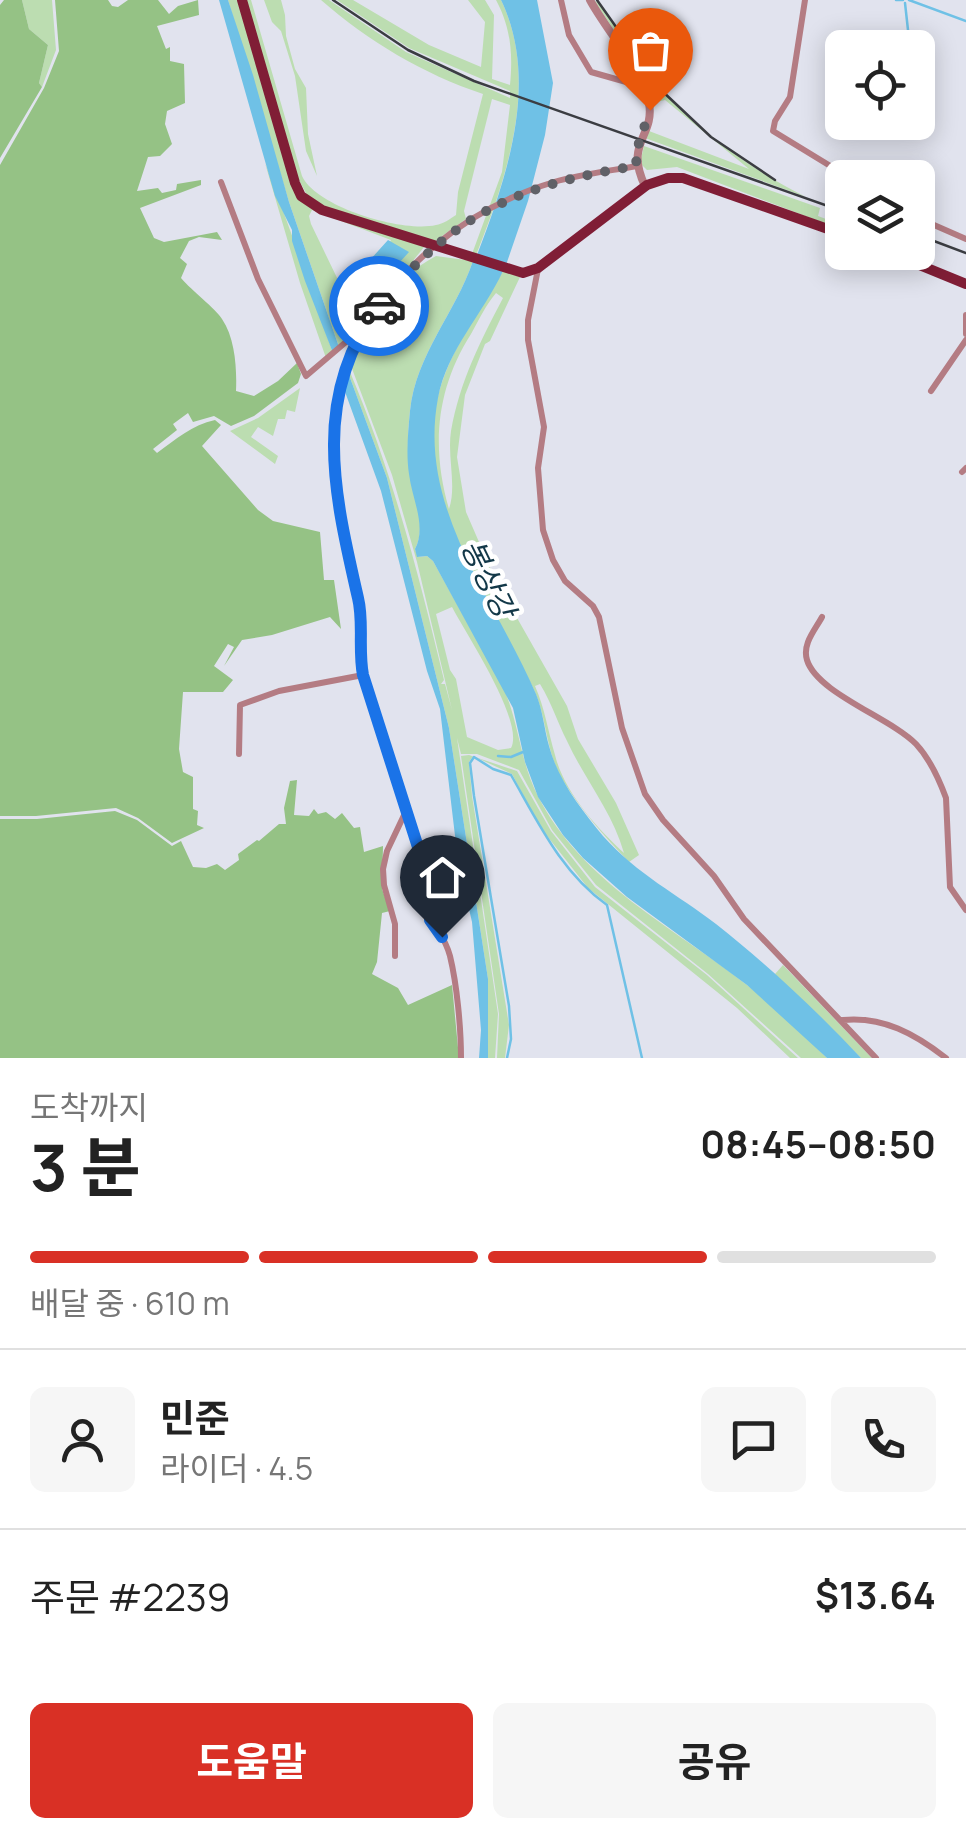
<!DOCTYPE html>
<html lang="ko">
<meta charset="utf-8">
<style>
:root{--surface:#fff;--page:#f6f6f6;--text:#222;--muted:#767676;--line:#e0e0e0;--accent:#d93025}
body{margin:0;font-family:Manrope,"Noto Sans KR",sans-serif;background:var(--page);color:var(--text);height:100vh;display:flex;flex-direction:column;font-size:38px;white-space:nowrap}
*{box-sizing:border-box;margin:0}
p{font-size:32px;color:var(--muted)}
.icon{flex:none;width:55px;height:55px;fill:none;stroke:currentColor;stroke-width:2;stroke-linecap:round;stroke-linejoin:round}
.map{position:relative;height:1058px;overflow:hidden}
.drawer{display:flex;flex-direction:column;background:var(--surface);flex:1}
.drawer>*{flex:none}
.fabs{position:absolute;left:825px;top:30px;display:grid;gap:20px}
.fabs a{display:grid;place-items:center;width:110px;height:110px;border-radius:15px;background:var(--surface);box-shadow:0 5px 25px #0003;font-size:50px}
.pin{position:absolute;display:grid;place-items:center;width:85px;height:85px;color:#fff;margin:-102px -42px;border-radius:50% 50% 50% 0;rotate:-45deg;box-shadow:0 0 10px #0007}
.pin .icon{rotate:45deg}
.courier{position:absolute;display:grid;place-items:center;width:100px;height:100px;margin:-50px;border:8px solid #1a73e8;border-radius:50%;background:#fff;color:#222;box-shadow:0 2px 12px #0007}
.headline em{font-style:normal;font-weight:700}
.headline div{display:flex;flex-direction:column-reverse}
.headline{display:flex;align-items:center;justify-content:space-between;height:170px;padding:0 30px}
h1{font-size:65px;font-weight:700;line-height:75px}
.bar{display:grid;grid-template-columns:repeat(4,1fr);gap:15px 10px;align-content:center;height:120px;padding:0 30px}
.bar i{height:12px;border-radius:8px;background:var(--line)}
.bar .active{background:var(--accent)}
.bar p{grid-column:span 4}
.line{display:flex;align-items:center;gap:25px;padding:0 30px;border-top:2px solid var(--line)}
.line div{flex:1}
.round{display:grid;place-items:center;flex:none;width:105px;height:105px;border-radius:15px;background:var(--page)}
.action{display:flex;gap:20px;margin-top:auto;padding:20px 30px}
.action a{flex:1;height:115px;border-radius:15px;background:var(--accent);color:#fff;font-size:40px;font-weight:700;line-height:115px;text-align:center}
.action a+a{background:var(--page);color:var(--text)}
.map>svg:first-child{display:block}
.green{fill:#bcddb1;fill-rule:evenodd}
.forest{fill:#95c285}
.water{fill:#6fc1e6}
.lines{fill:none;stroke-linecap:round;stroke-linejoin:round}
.stream{stroke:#6fc1e6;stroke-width:2.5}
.minor{stroke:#b47c83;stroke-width:6}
.tertiary{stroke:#b47c83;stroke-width:8}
.primary{stroke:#801e36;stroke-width:10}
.rail{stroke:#3b3d42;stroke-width:2.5}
.done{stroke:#606167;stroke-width:10;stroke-dasharray:0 18}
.route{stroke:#1a73e8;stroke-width:12}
.labels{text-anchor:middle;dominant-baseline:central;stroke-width:9;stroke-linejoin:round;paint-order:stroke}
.water-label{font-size:30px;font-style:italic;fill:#133848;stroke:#fff}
</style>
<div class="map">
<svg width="966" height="1058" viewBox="0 0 966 1058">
<rect width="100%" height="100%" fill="#e1e3ee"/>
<path class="green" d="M 22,0 L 52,0 L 56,50 L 42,87 L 39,83 L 48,45 L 29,29 Z
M 228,0 L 239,0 L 299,198 L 424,247 L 368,317 L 339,347 L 289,202 ZM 312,210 L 391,240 L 354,313 L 335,295 L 342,291 L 339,282 L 311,224 L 309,216 Z
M 246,0 L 251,0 L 302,176 C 316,207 403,233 436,225 C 443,224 450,219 456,215 L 458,192 L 483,94 C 423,74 368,41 321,0 L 329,0 L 406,52 L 510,98 L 510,91 L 409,48 L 337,0 L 353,0 L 429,45 L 481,67 L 485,22 L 468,0 L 485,0 L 494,15 L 492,79 L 510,85 C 513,54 511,28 496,0 L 501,0 C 540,81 507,177 476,255 L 472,254 L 502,172 L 510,105 L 492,99 L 464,211 L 466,219 L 435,241 L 320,205 L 307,195 L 298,178 Z
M 264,0 L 281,0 L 285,15 L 286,36 L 295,69 L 306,88 L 308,134 L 317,176 L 306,151 L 295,76 L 281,31 L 272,22 Z
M 594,0 C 610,12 632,55 648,74 C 691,126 746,167 806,197 L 645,138 L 649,131 L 749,169 L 665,100 L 657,102 L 654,91 Z
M 644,146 L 820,208 L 818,216 L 842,225 L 842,230 L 677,167 L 647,170 L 640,163 Z
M 265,163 C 290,226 310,289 333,353 L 326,358 L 300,283 Z
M 436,256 L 473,261 C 455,314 416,354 410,411 C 408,428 407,449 409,466 C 412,492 428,525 415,549 L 418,557 L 427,556 L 433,561 L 503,687 C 519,722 520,762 538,796 C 581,882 675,928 747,985 C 775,1008 801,1032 827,1058 L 801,1058 L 708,974 L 596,885 L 552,830 L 519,770 L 477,754 L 461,754 L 457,738 L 498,1014 L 495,1058 L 488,1058 L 488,979 L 449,728 L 387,478 L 349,375 L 350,372 C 392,471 419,575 444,680 L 441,684 L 445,684 L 452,710 L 417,562 L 392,475 L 351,366 C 371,325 393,278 436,256 ZM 452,607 C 466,634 525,722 511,748 L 498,750 L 467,737 L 456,679 L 450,670 L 436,614 Z
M 503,271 L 520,277 L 490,341 L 485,344 L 465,395 L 457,457 L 466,512 L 495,579 L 567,706 L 578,739 L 616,803 L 639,855 L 629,862 C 604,836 581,810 562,779 C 546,752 547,720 535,692 C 495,606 428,522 434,423 C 437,366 475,319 503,271 ZM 496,293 L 503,298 C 480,342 460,381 451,431 C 447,457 457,486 449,509 C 431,447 436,389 471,334 C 479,320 485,306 496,293 ZM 540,684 C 552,704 557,721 567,741 C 585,780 612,811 624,853 C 597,828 564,792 555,755 C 548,731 545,709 535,686 Z
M 300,388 L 295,412 L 287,410 L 285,419 L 278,419 L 273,436 L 258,427 L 251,437 L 278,456 L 275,464 L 230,431 L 258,418 Z
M 469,755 L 517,771 L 551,831 L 595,887 L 707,975 L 798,1058 L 790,1058 L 737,1008 L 588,888 L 540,827 L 512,774 L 473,756 L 469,762 L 472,796 L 509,1025 L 505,1058 L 497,1058 L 499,1014 L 461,756 Z
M 783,965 L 872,1058 L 861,1058 L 775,974 Z"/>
<path class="forest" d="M 4,0 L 22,0 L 29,29 L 48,45 L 39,83 L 42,87 L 0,158 L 0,5 Z
M 55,0 L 108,0 L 112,6 L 118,7 L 128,0 L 158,0 L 169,14 L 178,6 L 198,0 L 199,15 L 157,26 L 166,49 L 170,47 L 170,61 L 184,64 L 185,103 L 167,111 L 165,124 L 172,144 L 160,156 L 148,157 L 137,191 L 158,188 L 162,193 L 176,190 L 177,184 L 201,180 L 201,185 L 140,208 L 154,238 L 164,242 L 217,232 L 222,240 L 199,237 L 189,241 L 180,258 L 187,264 L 181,278 C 192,291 215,308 222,319 C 235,338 237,368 236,391 L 254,396 L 278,381 L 297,363 L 301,374 L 298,383 L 254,416 L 231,426 L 214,416 L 193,422 L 188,413 L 173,424 L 177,430 L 153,449 L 157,453 C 176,439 192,425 215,420 L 221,425 L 202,446 L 258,510 L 273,521 L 320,532 L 324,580 L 334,580 L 341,629 L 330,617 L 272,635 L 242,640 L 224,666 L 234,647 L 228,644 L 214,666 L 233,680 L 223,692 L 183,692 L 179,749 L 183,772 L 193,777 L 193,809 L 198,811 L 197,825 L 204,828 L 172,843 L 138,818 L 116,808 L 36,816 L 0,816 L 0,165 L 44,88 L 59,51 Z
M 297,780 L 294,815 L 309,816 L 314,809 L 318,814 L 326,812 L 335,819 L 342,813 L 354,828 L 360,827 L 364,852 L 383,846 L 382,889 L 390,911 L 382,913 L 377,962 L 372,974 L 398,988 L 408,1005 L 452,985 L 459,1058 L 0,1058 L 0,819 L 37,819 L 115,811 L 137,820 L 172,846 L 181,841 L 193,867 L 206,868 L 217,864 L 225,870 L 239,860 L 238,854 L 257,840 L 259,841 L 279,824 L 286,824 L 284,808 L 290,781 Z"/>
<path class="water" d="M 219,0 L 228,0 L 253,75 L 289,202 L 339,347 L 333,353 L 305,281 L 292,241 L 292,230 L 275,196 Z
M 501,0 L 537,0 L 553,83 L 545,135 L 528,201 L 506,265 L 477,255 C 507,177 540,81 501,0 Z
M 388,240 L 409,252 L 354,313 L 335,294 L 342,291 Z
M 473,261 L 503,271 C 483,314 447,350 438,398 C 417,509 495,598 536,694 C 543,711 544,728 549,746 C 558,780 581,809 603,836 C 638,875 677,894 716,924 C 768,965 816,1010 861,1058 L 827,1058 L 747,985 L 627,897 L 583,858 L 563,835 L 538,797 L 525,762 L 513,708 L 433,561 L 427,556 L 417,557 L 415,549 C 427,526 412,499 409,474 C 406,455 408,431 410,411 C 416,354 455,314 473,261 Z
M 349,375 L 387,478 L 449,728 L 488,979 L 488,1058 L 479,1058 L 481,1030 L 472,922 L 458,861 L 440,709 L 427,671 L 381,491 L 344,389 Z"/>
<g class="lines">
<path class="stream" d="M 896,0 L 903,0
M 909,0 L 966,21
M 905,3 L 910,48
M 918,65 C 927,79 933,91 925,106
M 498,756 L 511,757 L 523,752
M 507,1058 L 511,1039 L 509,1006 L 474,796 L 470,763 L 474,757 L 493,769 L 511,775 C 538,822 561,872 607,905 L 642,1058"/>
<path class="minor" d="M 561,0 L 569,35 L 591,72 L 644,87
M 805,0 L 790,97 L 775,121 L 773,131 L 850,178
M 221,182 L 258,279 L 306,376 L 360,330
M 918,218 L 966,239
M 538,269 L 528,320 L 528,340 L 544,427 L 538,468 L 543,530 L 553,560 L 565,581 L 593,606 L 599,617 L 622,728 L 645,794 L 663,820 L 714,876 L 744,919 L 876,1058
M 966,315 L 966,334
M 931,391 L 966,340
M 962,472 L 966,468
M 822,617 C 815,630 802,644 807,660 C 817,693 891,718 916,744 C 930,759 939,779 946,798 L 950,887 L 966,910
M 239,754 L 240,705 L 279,691 L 363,675
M 395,956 L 395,924 L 384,885 L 383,869 L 387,851 L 406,811
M 843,1020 C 883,1016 915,1034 946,1058
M 461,1058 C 461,1028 457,985 450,956 C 441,923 427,934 432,891 L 362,669 C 359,646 363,623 359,601 C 348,538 326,478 334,413 C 336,394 345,373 353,355 C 388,270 467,208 554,182 C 581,174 609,171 637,166"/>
<path class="tertiary" d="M 590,0 C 605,28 645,75 649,103 C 655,137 624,142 645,186"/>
<path class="primary" d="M 242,0 L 295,183 L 301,196 L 322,210 L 523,273 L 538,268 L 647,185 L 668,178 L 683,178 L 842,234
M 888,252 L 966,284"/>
<path class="rail" d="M 333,0 L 408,50 L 474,81 L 842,211
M 597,0 L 660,89 L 711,137 L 775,180
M 918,235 L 966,253"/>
</g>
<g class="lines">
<path class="done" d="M 379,306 C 455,212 519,185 636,166 L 637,149 L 650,110"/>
<path class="route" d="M 379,306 C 310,397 335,497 358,598 C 364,622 358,649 363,675 L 432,891 L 430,920 L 442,937"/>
</g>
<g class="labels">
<g class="water-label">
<text transform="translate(489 578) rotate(64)">봉상강</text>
</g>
</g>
</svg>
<div class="fabs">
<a><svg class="icon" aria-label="locate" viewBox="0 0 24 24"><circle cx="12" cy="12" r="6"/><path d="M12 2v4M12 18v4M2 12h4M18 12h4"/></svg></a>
<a><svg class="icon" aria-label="layers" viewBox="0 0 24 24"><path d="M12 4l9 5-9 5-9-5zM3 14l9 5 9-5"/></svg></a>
</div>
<div class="pin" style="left:650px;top:110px;background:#ea580c"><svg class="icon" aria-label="bag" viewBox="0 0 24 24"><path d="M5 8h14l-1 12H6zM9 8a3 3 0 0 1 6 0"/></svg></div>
<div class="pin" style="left:442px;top:937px;background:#1f2937"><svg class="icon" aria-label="home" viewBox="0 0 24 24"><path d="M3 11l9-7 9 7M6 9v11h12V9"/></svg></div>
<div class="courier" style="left:379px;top:306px"><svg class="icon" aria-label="car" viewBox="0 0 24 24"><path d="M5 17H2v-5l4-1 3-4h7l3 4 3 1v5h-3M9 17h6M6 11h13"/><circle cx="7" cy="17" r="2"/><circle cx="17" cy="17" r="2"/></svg></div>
</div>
<section class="drawer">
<div class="headline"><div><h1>3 분</h1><p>도착까지</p></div><em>08:45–08:50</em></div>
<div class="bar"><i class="active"></i><i class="active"></i><i class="active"></i><i></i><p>배달 중 · 610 m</p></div>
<div class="line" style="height:180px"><a class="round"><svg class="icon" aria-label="person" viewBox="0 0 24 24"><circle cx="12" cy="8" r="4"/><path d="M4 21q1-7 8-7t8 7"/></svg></a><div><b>민준</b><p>라이더 · 4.5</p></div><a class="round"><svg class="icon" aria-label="chat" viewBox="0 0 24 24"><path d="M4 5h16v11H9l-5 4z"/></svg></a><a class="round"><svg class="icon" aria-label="phone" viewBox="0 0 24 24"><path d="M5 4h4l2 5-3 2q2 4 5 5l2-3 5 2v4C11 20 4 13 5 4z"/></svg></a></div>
<div class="line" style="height:130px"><div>주문 #2239</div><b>$13.64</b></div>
<div class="action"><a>도움말</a><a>공유</a></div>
</section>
